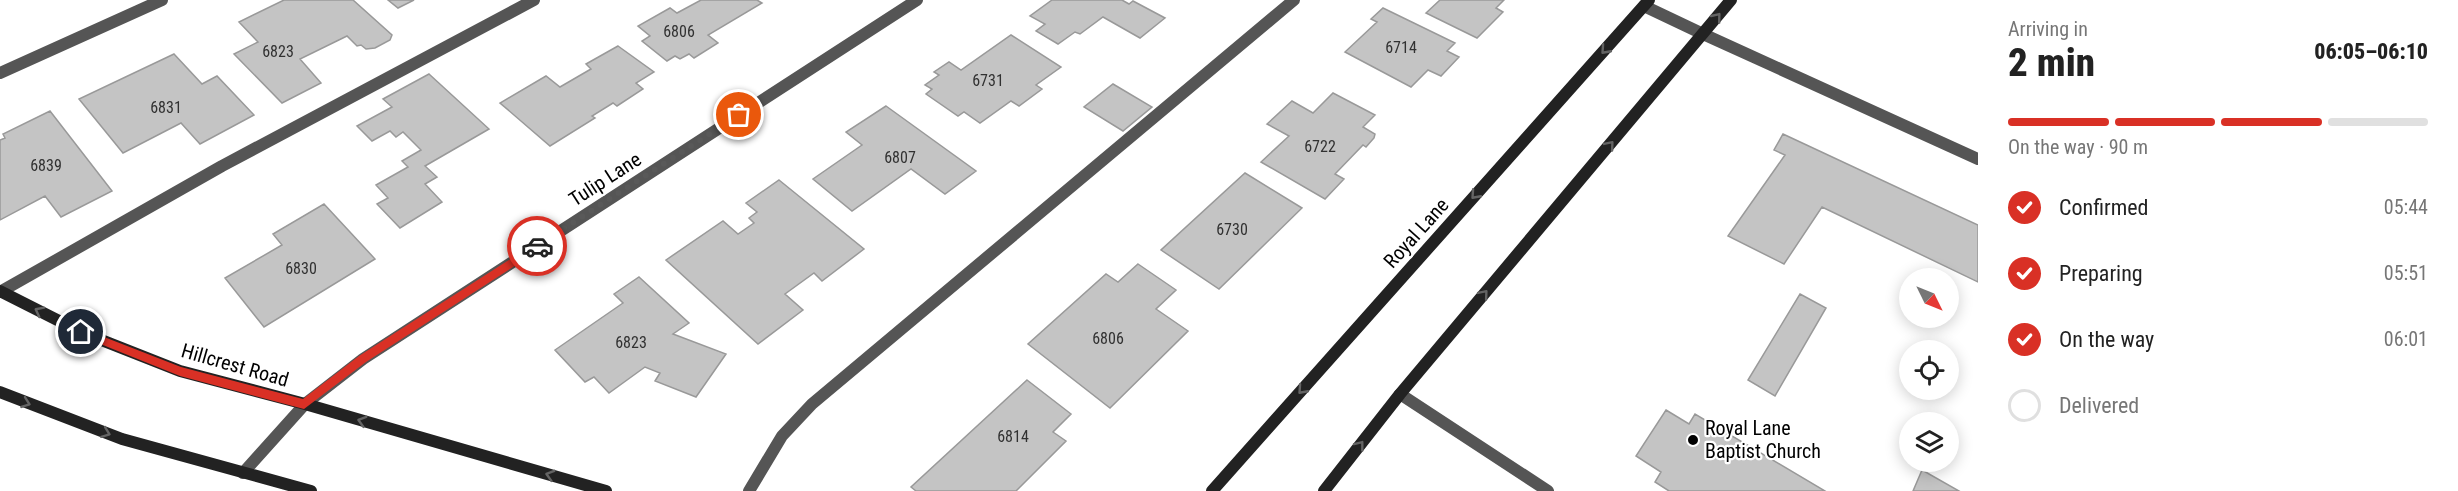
<!DOCTYPE html>
<meta charset="utf-8">
<style>
:root{--surface:#fff;--page:#f2f2f2;--text:#222;--muted:#767676;--line:#e0e0e0;--accent:#d93025}
body{margin:0;font-family:"Roboto Condensed",sans-serif;background:var(--page);color:var(--text);height:100vh;display:flex;flex-direction:column;font-size:22px;white-space:nowrap}
*{box-sizing:border-box;margin:0}
p{font-size:20px;color:var(--muted)}
.icon{flex:none;width:33px;height:33px;fill:none;stroke:currentColor;stroke-width:2;stroke-linecap:round;stroke-linejoin:round}
.map{position:relative;flex:1;overflow:hidden}
.sheet{display:flex;flex-direction:column;background:var(--surface);width:480px}
.sheet>*{flex:none}
.needle{width:39px;rotate:133deg}
.tools{position:absolute;left:1899px;top:268px;display:grid;gap:12px}
.tools a{display:grid;place-items:center;width:60px;height:60px;border-radius:50%;background:var(--surface);box-shadow:0 3px 15px #0003;font-size:30px}
.pin{position:absolute;display:grid;place-items:center;width:51px;height:51px;color:#fff;margin:-26px;border:3px solid #fff;border-radius:50%;box-shadow:0 2px 6px #0007}
.courier{position:absolute;display:grid;place-items:center;width:60px;height:60px;margin:-30px;border:4px solid #d93025;border-radius:50%;background:#fff;color:#222;box-shadow:0 2px 8px #0007}
.overview em{font-style:normal;font-weight:800}
.overview div{display:flex;flex-direction:column-reverse}
.overview{display:flex;align-items:center;justify-content:space-between;height:102px;padding:0 30px}
h1{font-size:39px;font-weight:800;line-height:45px}
.bar{display:grid;grid-template-columns:repeat(4,1fr);gap:9px 6px;align-content:center;height:72px;padding:0 30px}
.bar i{height:8px;border-radius:4px;background:var(--line)}
.bar .active{background:var(--accent)}
.bar p{grid-column:span 4}
ol{padding:0 30px;list-style:none}
li{display:flex;align-items:center;gap:18px;height:66px}
li p{margin-inline-start:auto}
li .icon{padding:6px;border-radius:50%;background:var(--accent);color:#fff;stroke-width:4}
li:last-child{color:var(--muted)}
li i{width:33px;height:33px;border:3px solid var(--line);border-radius:50%}
main{display:flex;flex:1;min-height:0}
.map>svg:first-child{display:block}
.building{fill:#c4c4c4;stroke:#999;stroke-width:1.5}
.lines{fill:none;stroke-linecap:round;stroke-linejoin:round}
.lane{stroke:#555;stroke-width:12}
.street{stroke:#555;stroke-width:12}
.secondary{stroke:#222;stroke-width:12}
.oneway{stroke:#646464}
.route{fill:#d93025}
.done{stroke:#595959;stroke-width:6;stroke-dasharray:0 10.8}
.poi-dot{fill:#000;stroke:#fff;stroke-width:2}
.labels{text-anchor:middle;dominant-baseline:central;stroke-width:4.5;stroke-linejoin:round;paint-order:stroke}
.number-label{font-size:16px;fill:#313131}
.street-label{font-size:20px;fill:#000;stroke:#fff}
.poi-label{font-size:20px;fill:#000;stroke:#fff;text-anchor:start}
</style>
<main>
<div class="map">
<svg width="1978" height="491" viewBox="0 0 1978 491">
<rect width="100%" height="100%" fill="#fff"/>
<path class="building" d="M 284,0 L 353,0 L 392,35 L 390,40 L 375,48 L 366,49 L 361,45 L 357,46 L 347,36 L 300,59 L 321,83 L 282,103 L 234,54 L 258,42 L 239,22 Z
M 388,0 L 414,0 L 398,8 Z
M 701,0 L 757,0 L 762,3 L 708,35 L 718,43 L 694,58 L 689,54 L 680,59 L 675,56 L 667,61 L 642,41 L 650,36 L 638,26 L 670,8 L 677,13 Z
M 1052,0 L 1122,0 L 1129,4 L 1133,1 L 1165,18 L 1140,38 L 1103,17 L 1080,34 L 1075,32 L 1058,44 L 1036,31 L 1045,24 L 1030,16 Z
M 1440,0 L 1504,0 L 1496,8 L 1503,12 L 1477,38 L 1426,13 Z
M 1383,8 L 1455,43 L 1447,51 L 1459,57 L 1441,76 L 1428,70 L 1411,87 L 1345,52 L 1377,22 L 1371,19 Z
M 1011,35 L 1061,67 L 1036,85 L 1042,89 L 1019,106 L 1011,101 L 980,123 L 964,112 L 958,116 L 926,94 L 932,89 L 925,85 L 939,75 L 934,72 L 949,62 L 961,70 Z
M 618,46 L 654,72 L 636,83 L 643,89 L 617,106 L 613,103 L 592,116 L 595,118 L 550,146 L 500,103 L 546,76 L 560,87 L 591,69 L 586,64 Z
M 174,54 L 202,84 L 217,76 L 254,115 L 200,144 L 181,123 L 123,153 L 79,99 Z
M 429,74 L 489,129 L 425,166 L 437,177 L 425,184 L 442,202 L 400,228 L 377,204 L 388,198 L 376,185 L 408,167 L 402,161 L 421,150 L 403,132 L 396,137 L 390,131 L 372,141 L 357,126 L 392,107 L 383,99 Z
M 1113,84 L 1152,107 L 1123,131 L 1084,107 Z
M 1333,93 L 1375,115 L 1363,127 L 1375,134 L 1374,138 L 1366,147 L 1363,145 L 1335,174 L 1344,179 L 1325,199 L 1261,162 L 1289,136 L 1267,124 L 1292,101 L 1313,113 Z
M 886,106 L 976,171 L 945,194 L 911,169 L 852,211 L 813,179 L 862,145 L 846,132 Z
M 50,111 L 112,191 L 61,217 L 45,196 L 0,220 L 0,140 L 5,138 L 3,134 Z
M 1783,134 L 1978,225 L 1978,282 L 1822,207 L 1784,264 L 1728,236 L 1785,155 L 1774,150 Z
M 1245,173 L 1302,208 L 1219,289 L 1161,250 Z
M 779,180 L 864,249 L 822,281 L 814,273 L 785,294 L 803,310 L 758,344 L 666,260 L 723,221 L 738,234 L 754,223 L 749,218 L 757,212 L 746,203 Z
M 324,204 L 375,259 L 264,327 L 225,278 L 282,245 L 273,234 Z
M 1138,264 L 1176,290 L 1156,309 L 1188,331 L 1110,408 L 1028,344 L 1106,274 L 1118,282 Z
M 639,277 L 689,323 L 673,334 L 726,354 L 696,397 L 655,381 L 660,373 L 645,367 L 609,393 L 594,377 L 585,382 L 555,350 L 623,303 L 614,294 Z
M 1800,294 L 1826,308 L 1775,396 L 1748,380 Z
M 1027,380 L 1071,414 L 1053,432 L 1066,441 L 1016,491 L 916,491 L 911,487 Z
M 1666,410 L 1689,424 L 1695,414 L 1825,491 L 1669,491 L 1655,482 L 1661,472 L 1636,456 Z
M 1922,470 L 1959,491 L 1913,491 Z"/>
<g class="lines">
<path class="lane" d="M 1703,34 L 1978,159
M 0,292 L 222,166 L 534,0
M 1400,394 L 1548,491
M 749,491 L 782,436 L 812,404 L 1294,0"/>
<path class="street" d="M 1644,6 L 1703,34
M 0,73 L 162,0
M 243,473 L 305,404 L 363,359 L 917,0"/>
<path class="secondary" d="M 0,291 L 81,332 L 180,371 L 305,404 L 606,491
M 0,392 L 122,439 L 311,491
M 1212,491 L 1649,0
M 1324,491 L 1400,394 L 1731,0"/>
</g>
<defs><path id="oneway-chevron" d="M-2-3.5L2.5 0L-2 3.5" fill="none" stroke-width="1.6" stroke-linecap="round" stroke-linejoin="round" transform="scale(1.5)"/></defs>
<g class="oneway">
<use href="#oneway-chevron" transform="translate(1717 17) rotate(-51)"/>
<use href="#oneway-chevron" transform="translate(1605 50) rotate(132)"/>
<use href="#oneway-chevron" transform="translate(1610 145) rotate(-50)"/>
<use href="#oneway-chevron" transform="translate(1475 195) rotate(132)"/>
<use href="#oneway-chevron" transform="translate(1484 294) rotate(-50)"/>
<use href="#oneway-chevron" transform="translate(39 311) rotate(-153)"/>
<use href="#oneway-chevron" transform="translate(1302 390) rotate(132)"/>
<use href="#oneway-chevron" transform="translate(26 403) rotate(20)"/>
<use href="#oneway-chevron" transform="translate(362 421) rotate(-164)"/>
<use href="#oneway-chevron" transform="translate(106 433) rotate(21)"/>
<use href="#oneway-chevron" transform="translate(1360 445) rotate(-52)"/>
<use href="#oneway-chevron" transform="translate(550 475) rotate(-164)"/>
</g>
<path class="route" d="M 537,242 L 542,246 L 541,249 L 366,362 L 304,409 L 180,376 L 78,335 L 76,332 L 81,328 L 181,367 L 303,399 L 359,356 Z"/>
<g class="lines">
<path class="done" d="M 537,246 L 739,115"/>
</g>
<circle class="poi-dot" cx="1693" cy="440" r="6"/>
<g class="labels">
<g class="number-label">
<text x="679" y="31">6806</text>
<text x="1401" y="47">6714</text>
<text x="278" y="51">6823</text>
<text x="988" y="80">6731</text>
<text x="166" y="107">6831</text>
<text x="1320" y="146">6722</text>
<text x="900" y="157">6807</text>
<text x="46" y="165">6839</text>
<text x="1232" y="229">6730</text>
<text x="301" y="268">6830</text>
<text x="1108" y="338">6806</text>
<text x="631" y="342">6823</text>
<text x="1013" y="436">6814</text>
</g>
<g class="street-label">
<text transform="translate(605 179) rotate(-33)">Tulip Lane</text>
<text transform="translate(1416 233) rotate(-48)">Royal Lane</text>
<text transform="translate(235 365) rotate(16)">Hillcrest Road</text>
</g>
<g class="poi-label">
<text x="1705" y="428">Royal Lane<tspan x="1705" dy="23">Baptist Church</tspan></text>
</g>
</g>
</svg>
<div class="tools">
<a><svg class="needle" viewBox="-14 -14 28 28"><path d="M0-13l5 13h-10z" fill="#e53935"/><path d="M0 13l5-13h-10z" fill="#767676"/></svg></a>
<a><svg class="icon" aria-label="locate" viewBox="0 0 24 24"><circle cx="12" cy="12" r="6"/><path d="M12 2v4M12 18v4M2 12h4M18 12h4"/></svg></a>
<a><svg class="icon" aria-label="layers" viewBox="0 0 24 24"><path d="M12 4l9 5-9 5-9-5zM3 14l9 5 9-5"/></svg></a>
</div>
<div class="pin" style="left:739px;top:115px;background:#ea580c"><svg class="icon" aria-label="bag" viewBox="0 0 24 24"><path d="M5 8h14l-1 12H6zM9 8a3 3 0 0 1 6 0"/></svg></div>
<div class="pin" style="left:81px;top:332px;background:#1f2937"><svg class="icon" aria-label="home" viewBox="0 0 24 24"><path d="M3 11l9-7 9 7M6 9v11h12V9"/></svg></div>
<div class="courier" style="left:537px;top:246px"><svg class="icon" aria-label="car" viewBox="0 0 24 24"><path d="M5 17H2v-5l4-1 3-4h7l3 4 3 1v5h-3M9 17h6M6 11h13"/><circle cx="7" cy="17" r="2"/><circle cx="17" cy="17" r="2"/></svg></div>
</div>
<section class="sheet">
<div class="overview"><div><h1>2 min</h1><p>Arriving in</p></div><em>06:05–06:10</em></div>
<div class="bar"><i class="active"></i><i class="active"></i><i class="active"></i><i></i><p>On the way · 90 m</p></div>
<ol>
<li><svg class="icon" aria-label="check" viewBox="0 0 24 24"><path d="M5 12l5 5 9-10"/></svg>Confirmed<p>05:44</p></li>
<li><svg class="icon" aria-label="check" viewBox="0 0 24 24"><path d="M5 12l5 5 9-10"/></svg>Preparing<p>05:51</p></li>
<li><svg class="icon" aria-label="check" viewBox="0 0 24 24"><path d="M5 12l5 5 9-10"/></svg>On the way<p>06:01</p></li>
<li><i></i>Delivered</li>
</ol>
</section>
</main>
